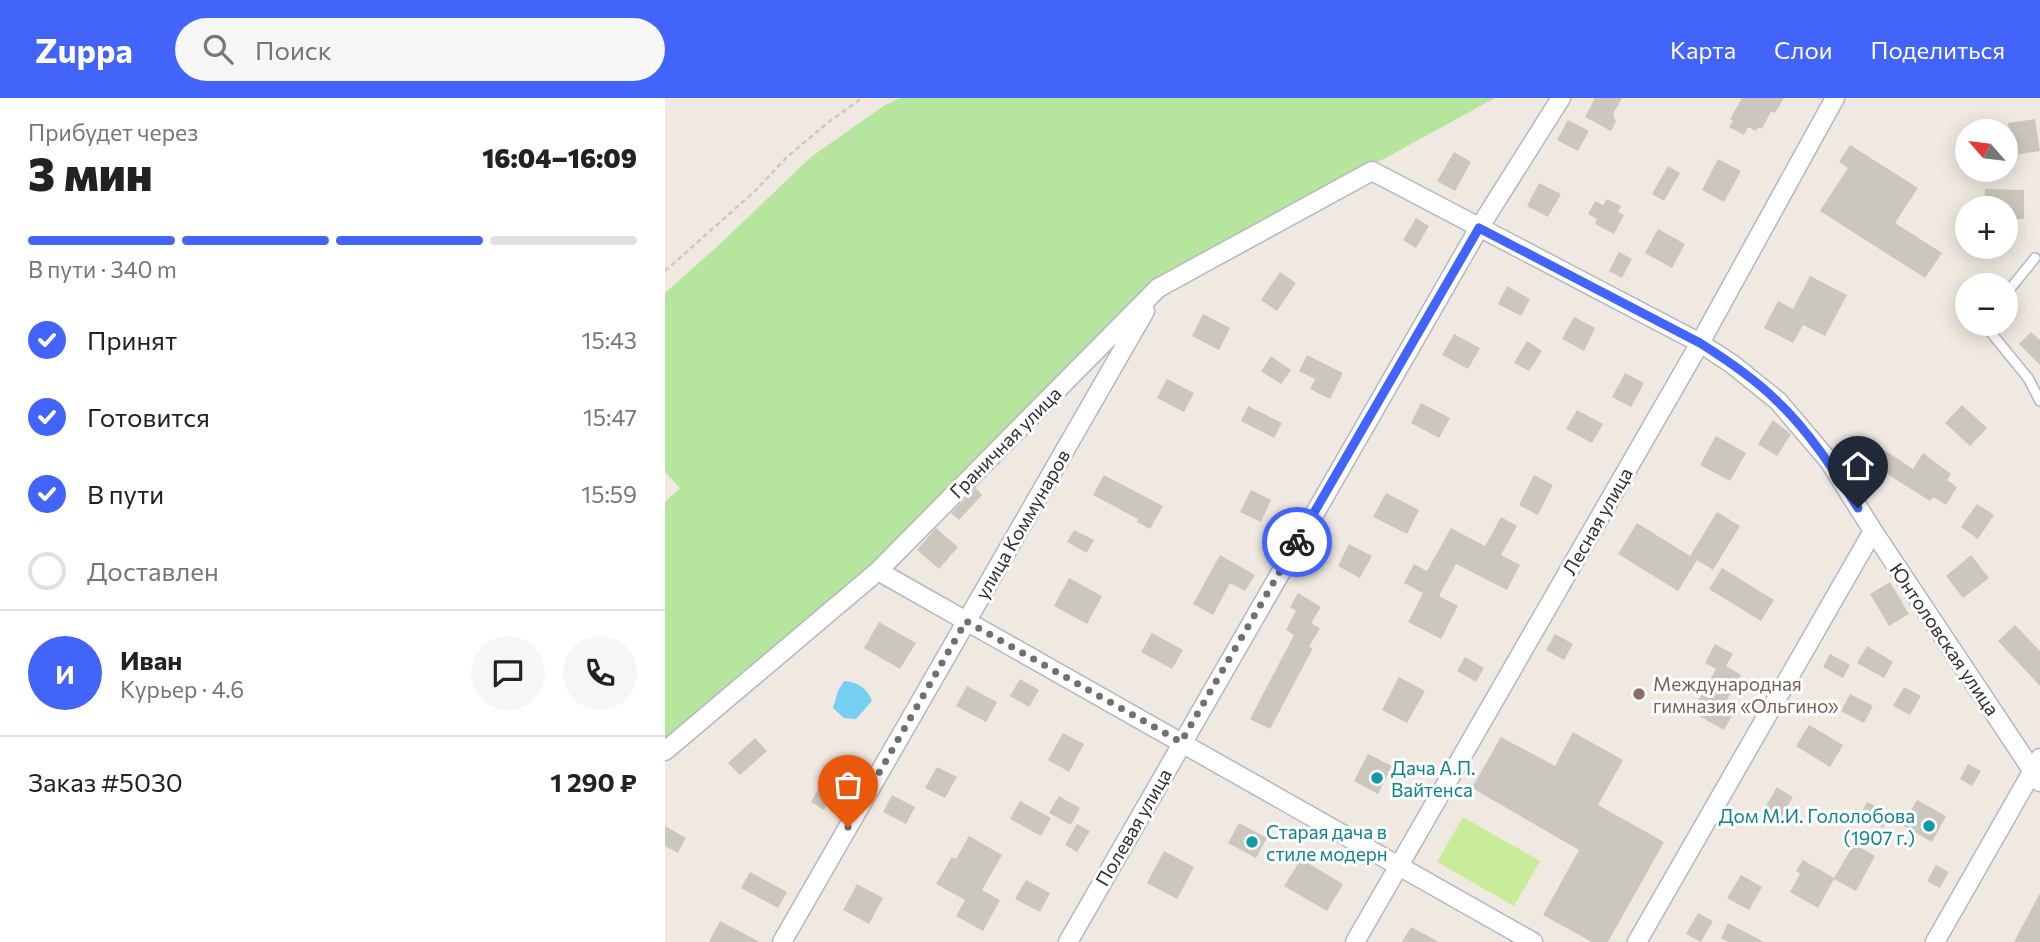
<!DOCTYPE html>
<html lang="ru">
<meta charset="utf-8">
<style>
:root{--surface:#fff;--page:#f6f6f6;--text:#222;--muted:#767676;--line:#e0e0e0;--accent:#4264fb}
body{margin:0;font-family:Commissioner,sans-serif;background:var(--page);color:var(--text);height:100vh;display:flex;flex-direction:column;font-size:26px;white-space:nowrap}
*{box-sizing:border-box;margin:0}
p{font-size:23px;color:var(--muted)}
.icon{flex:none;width:38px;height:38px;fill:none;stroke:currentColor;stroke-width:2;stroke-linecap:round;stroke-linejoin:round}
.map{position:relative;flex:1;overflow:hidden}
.drawer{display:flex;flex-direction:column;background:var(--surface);width:665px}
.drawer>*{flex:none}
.needle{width:46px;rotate:298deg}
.fabs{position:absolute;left:1290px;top:21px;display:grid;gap:14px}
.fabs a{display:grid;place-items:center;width:63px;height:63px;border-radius:50%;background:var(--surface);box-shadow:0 4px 18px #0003;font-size:35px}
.pin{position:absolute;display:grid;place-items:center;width:60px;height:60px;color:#fff;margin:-72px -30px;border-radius:50% 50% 50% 0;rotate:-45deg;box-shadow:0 0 7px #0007}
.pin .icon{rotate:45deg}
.courier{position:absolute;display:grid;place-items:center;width:70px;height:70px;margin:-35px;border:5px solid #4264fb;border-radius:50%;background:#fff;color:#222;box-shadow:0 2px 9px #0007}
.headline em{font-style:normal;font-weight:800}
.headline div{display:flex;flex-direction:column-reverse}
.headline{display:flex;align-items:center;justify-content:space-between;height:119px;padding:0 28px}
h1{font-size:46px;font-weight:800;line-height:52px}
.bar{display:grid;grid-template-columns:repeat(4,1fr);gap:10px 7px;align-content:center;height:84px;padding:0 28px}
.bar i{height:9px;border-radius:5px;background:var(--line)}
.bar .active{background:var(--accent)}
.bar p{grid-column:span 4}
.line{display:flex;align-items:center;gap:18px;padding:0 28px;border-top:2px solid var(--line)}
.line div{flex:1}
.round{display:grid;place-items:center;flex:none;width:74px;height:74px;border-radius:37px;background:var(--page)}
ol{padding:0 28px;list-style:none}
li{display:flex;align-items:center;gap:21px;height:77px}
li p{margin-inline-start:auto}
li .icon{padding:7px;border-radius:50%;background:var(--accent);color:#fff;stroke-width:4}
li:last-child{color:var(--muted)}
li i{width:38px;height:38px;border:4px solid var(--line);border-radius:50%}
header{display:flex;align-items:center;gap:42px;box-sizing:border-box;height:98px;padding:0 35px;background:var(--accent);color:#fff}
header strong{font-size:33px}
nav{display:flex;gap:38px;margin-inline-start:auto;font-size:24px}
.search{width:490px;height:63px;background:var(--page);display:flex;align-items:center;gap:18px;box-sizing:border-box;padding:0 24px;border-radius:38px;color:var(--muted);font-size:26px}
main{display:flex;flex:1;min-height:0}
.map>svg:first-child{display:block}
.green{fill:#b6e59e}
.pitch{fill:#c9ec9a}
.water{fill:#75cff0}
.building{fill:#cbc7bf}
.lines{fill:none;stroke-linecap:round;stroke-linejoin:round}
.service-casing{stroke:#b4b7c1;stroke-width:12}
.minor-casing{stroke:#b4b7c1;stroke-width:21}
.path{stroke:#c9c9c9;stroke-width:2.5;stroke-dasharray:5 3.5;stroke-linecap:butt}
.service{stroke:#fff;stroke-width:9}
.minor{stroke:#fff;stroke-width:18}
.done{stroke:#726f6d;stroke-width:7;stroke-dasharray:0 12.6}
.route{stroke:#4264fb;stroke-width:9}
.education-dot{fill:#8d6e63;stroke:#fff;stroke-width:2.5}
.culture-dot{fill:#0f9aa8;stroke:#fff;stroke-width:2.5}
.labels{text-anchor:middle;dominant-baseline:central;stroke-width:6;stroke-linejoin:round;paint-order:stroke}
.street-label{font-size:19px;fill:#2e2e2e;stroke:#fff}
.education-label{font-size:19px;fill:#785e54;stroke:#fff;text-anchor:start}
.culture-label{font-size:19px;fill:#0d838f;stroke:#fff;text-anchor:start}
</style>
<header>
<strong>Zuppa</strong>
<div class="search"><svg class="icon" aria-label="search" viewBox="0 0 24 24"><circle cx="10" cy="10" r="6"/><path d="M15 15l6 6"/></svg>Поиск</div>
<nav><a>Карта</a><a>Слои</a><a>Поделиться</a></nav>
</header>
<main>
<section class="drawer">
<div class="headline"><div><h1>3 мин</h1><p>Прибудет через</p></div><em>16:04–16:09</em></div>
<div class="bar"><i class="active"></i><i class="active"></i><i class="active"></i><i></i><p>В пути · 340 m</p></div>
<ol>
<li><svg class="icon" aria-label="check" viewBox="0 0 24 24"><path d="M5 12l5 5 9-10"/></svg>Принят<p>15:43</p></li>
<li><svg class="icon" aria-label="check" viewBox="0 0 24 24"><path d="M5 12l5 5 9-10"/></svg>Готовится<p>15:47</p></li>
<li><svg class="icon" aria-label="check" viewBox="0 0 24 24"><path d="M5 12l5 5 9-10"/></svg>В пути<p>15:59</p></li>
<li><i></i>Доставлен</li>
</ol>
<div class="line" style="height:126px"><b class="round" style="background:var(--accent);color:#fff">И</b><div><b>Иван</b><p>Курьер · 4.6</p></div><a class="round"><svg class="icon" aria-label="chat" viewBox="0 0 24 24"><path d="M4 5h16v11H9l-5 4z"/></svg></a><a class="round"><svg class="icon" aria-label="phone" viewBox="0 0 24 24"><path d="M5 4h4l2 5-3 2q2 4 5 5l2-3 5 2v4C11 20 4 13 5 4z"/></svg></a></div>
<div class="line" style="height:91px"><div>Заказ #5030</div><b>1 290 ₽</b></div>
</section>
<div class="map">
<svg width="1375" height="844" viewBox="0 0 1375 844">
<rect width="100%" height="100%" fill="#efe9e1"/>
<path class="green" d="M 235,0 L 830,0 L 488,187 L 207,467 L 0,645 L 0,404 L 15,390 L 0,374 L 0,195 L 55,146 L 146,59 L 220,7 Z"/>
<path class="pitch" d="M 798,719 L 875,763 L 849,808 L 772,764 Z"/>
<path class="water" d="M 179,583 C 193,584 203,591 207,603 L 191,621 L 179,620 L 168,610 L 173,593 Z"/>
<path class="building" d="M 930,0 L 957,0 L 948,16 L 951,24 L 946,33 L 920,19 Z
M 1077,0 L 1119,0 L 1110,15 L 1106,13 L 1097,31 L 1093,29 L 1091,33 L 1083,29 L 1079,37 L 1064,29 L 1068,23 L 1065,21 Z
M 1370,21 L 1375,53 L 1347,57 L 1343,25 Z
M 903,22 L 924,33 L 913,53 L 892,42 Z
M 1185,47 L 1253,90 L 1230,125 L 1277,155 L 1260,180 L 1155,113 L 1183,70 L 1174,64 Z
M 789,54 L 806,64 L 790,93 L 772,83 Z
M 1053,61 L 1076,73 L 1059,104 L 1037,92 Z
M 1003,68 L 1015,75 L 999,103 L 987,96 Z
M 874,85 L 896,96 L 883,119 L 862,108 Z
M 1320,91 L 1359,92 L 1359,121 L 1340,121 L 1340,110 L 1319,110 Z
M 942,101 L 956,108 L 953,114 L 959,117 L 949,136 L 930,126 L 932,121 L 923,116 L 930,103 L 938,107 Z
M 751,120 L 764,128 L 751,150 L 738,142 Z
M 993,131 L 1020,146 L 1007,170 L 980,155 Z
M 954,154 L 967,161 L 957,180 L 944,173 Z
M 615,174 L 631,185 L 612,213 L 596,202 Z
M 1145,178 L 1182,197 L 1160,238 L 1138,227 L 1128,245 L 1099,230 L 1113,203 L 1128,211 Z
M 842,188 L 865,201 L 856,218 L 833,206 Z
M 538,216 L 565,230 L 554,252 L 527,238 Z
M 909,219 L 930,230 L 919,253 L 897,241 Z
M 1366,234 L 1375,242 L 1375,267 L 1354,246 Z
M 789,236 L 815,250 L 803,271 L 777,257 Z
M 862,243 L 877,253 L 864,273 L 849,265 Z
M 642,257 L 678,275 L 665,301 L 645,291 L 650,281 L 634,273 Z
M 606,258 L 626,272 L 616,286 L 596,273 Z
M 960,275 L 979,285 L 966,309 L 947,299 Z
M 502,281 L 529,295 L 519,314 L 492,300 Z
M 756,305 L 785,320 L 774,340 L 746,325 Z
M 1297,307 L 1322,330 L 1305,348 L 1280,325 Z
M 583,308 L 617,325 L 609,340 L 576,323 Z
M 912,312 L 938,326 L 927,345 L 901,331 Z
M 1108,322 L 1126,336 L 1112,358 L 1093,346 Z
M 1051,338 L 1081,355 L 1065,383 L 1035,367 Z
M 1204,342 L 1248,371 L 1258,355 L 1286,376 L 1282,382 L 1292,389 L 1281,407 L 1268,399 L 1265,403 L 1222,376 L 1219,381 L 1190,363 Z
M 439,377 L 498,408 L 485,431 L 472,424 L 473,421 L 428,397 Z
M 869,377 L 888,387 L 873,417 L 854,407 Z
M 311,390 L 317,397 L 294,422 L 286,415 Z
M 586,392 L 606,402 L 596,424 L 575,414 Z
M 721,395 L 754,412 L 742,436 L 708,419 Z
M 1312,406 L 1329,417 L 1313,441 L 1296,429 Z
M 1052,414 L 1075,428 L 1048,472 L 1032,462 L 1013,493 L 953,456 L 972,425 L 1025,458 Z
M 836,419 L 852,428 L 836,457 L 855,467 L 842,492 L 791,466 L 774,498 L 793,508 L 776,541 L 743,524 L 758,495 L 739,485 L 749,466 L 762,473 L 786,430 L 820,448 Z
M 271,430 L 293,449 L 274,471 L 252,452 Z
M 409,432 L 429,442 L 422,455 L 402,444 Z
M 684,446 L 707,458 L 695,480 L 673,468 Z
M 555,457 L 590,477 L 580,493 L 565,485 L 548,517 L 528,506 Z
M 1306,457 L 1324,480 L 1298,500 L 1281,478 Z
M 1057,470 L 1109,502 L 1096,523 L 1044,491 Z
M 404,480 L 437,498 L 422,526 L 389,508 Z
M 1225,484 L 1244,516 L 1224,528 L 1205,496 Z
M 633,495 L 656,509 L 646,525 L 655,530 L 644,549 L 648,550 L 605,631 L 585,621 L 629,537 L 621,532 L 631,513 L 625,509 Z
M 214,524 L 251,545 L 235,571 L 199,550 Z
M 1350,527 L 1375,553 L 1375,588 L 1333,543 Z
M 487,535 L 518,552 L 507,571 L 476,554 Z
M 890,536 L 908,546 L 899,562 L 881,552 Z
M 1050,546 L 1068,556 L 1061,568 L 1076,577 L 1056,612 L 1067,618 L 1059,632 L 1027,614 L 1051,571 L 1040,565 Z
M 1202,548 L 1228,564 L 1219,580 L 1192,565 Z
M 1165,556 L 1185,567 L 1178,580 L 1158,569 Z
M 800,559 L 819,570 L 811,584 L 792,573 Z
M 734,579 L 760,593 L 742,625 L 717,612 Z
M 355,581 L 374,592 L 364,609 L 345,598 Z
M 302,588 L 332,604 L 321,624 L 291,608 Z
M 1239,589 L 1256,598 L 1245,617 L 1228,608 Z
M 1185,596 L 1208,608 L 1199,625 L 1176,613 Z
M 1144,627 L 1178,647 L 1165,669 L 1131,648 Z
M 908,634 L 958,662 L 933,707 L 999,744 L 943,844 L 927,844 L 878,817 L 914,752 L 807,690 L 836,639 L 890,668 Z
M 398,635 L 419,646 L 404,674 L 383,662 Z
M 90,640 L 102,653 L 75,677 L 63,665 Z
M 703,656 L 727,668 L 713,696 L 689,683 Z
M 1303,666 L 1316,673 L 1307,688 L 1295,681 Z
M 272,669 L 292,679 L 280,700 L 260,690 Z
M 161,676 L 175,683 L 159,712 L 146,704 Z
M 1112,689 L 1128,699 L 1112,726 L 1096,717 Z
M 227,697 L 250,709 L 241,726 L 218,714 Z
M 394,698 L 415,710 L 406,727 L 384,715 Z
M 1252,702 L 1281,718 L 1267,744 L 1237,727 Z
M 355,703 L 386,720 L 376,738 L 345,721 Z
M 1202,704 L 1225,716 L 1218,730 L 1195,718 Z
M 574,725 L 602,740 L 591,760 L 563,745 Z
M 412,726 L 425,733 L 412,754 L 400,747 Z
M 0,728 L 21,740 L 13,755 L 0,748 Z
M 304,738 L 337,757 L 317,792 L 335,802 L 318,833 L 291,818 L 300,802 L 271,786 L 287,759 L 291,761 Z
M 1189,746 L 1210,758 L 1191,793 L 1169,781 L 1153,810 L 1125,794 L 1135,776 L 1131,773 L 1138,762 L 1169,780 Z
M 499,753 L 529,769 L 512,801 L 482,785 Z
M 636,761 L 678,786 L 662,813 L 619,788 Z
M 1271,767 L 1284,774 L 1275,790 L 1262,783 Z
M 85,774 L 122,794 L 113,810 L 76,790 Z
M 1076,777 L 1097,789 L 1084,812 L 1062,800 Z
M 361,782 L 385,795 L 375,814 L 350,801 Z
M 192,786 L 218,800 L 204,826 L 178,812 Z
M 1375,795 L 1375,844 L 1349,844 Z
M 1033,815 L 1048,823 L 1036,844 L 1021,836 Z
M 55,823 L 95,844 L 44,844 Z
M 1063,825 L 1099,844 L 1063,844 L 1056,840 Z
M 746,829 L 774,844 L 737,844 Z"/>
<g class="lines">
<defs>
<path id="service" d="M 1340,197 L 1370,160
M 1319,226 L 1363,280 L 1375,303"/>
<path id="minor" d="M 213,473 L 868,844
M 0,653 L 213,473 L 493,190 L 707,73 L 1035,245 L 1067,266 L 1113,303 L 1164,363 L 1208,433 L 1375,684
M 117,844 L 480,213
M 403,844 L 814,130 L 896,0
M 690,844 L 1035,245 L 1170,0
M 972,844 L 1208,433
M 1270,844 L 1375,660"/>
</defs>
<use href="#service" class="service-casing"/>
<use href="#minor" class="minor-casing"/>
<path class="path" d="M 0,173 L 90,93 L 122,59 L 161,26 L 197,0"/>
<use href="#service" class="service"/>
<use href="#minor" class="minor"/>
</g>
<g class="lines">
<path class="done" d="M 183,729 L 301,523 L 516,644 L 632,444"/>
<path class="route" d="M 632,444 L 814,130 L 1035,245 C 1062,262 1089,280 1112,303 C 1144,333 1170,374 1193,410"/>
</g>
<circle class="education-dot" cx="974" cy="596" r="7"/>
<g class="culture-dot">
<circle cx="712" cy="680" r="7"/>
<circle cx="1264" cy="728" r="7"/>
<circle cx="587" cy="744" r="7"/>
</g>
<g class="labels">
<g class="street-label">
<text transform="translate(340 344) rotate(-45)">Граничная улица</text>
<text transform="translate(932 423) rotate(-60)">Лесная улица</text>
<text transform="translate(357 426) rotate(-60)">улица Коммунаров</text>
<text transform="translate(1280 541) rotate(56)">Юнтоловская улица</text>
<text transform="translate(468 729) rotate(-60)">Полевая улица</text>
</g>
<g class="education-label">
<text x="988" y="585">Международная<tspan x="988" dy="22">гимназия «Ольгино»</tspan></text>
</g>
<g class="culture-label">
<text x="726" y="669">Дача А.П.<tspan x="726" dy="22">Вайтенса</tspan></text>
<text x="1250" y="717" text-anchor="end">Дом М.И. Гололобова<tspan x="1250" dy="22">(1907 г.)</tspan></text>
<text x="601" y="733">Старая дача в<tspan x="601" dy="22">стиле модерн</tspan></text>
</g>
</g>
</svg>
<div class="fabs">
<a><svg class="needle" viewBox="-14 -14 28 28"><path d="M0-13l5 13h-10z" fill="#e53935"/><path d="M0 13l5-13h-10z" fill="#767676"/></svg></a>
<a>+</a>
<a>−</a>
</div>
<div class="pin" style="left:183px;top:729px;background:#ea580c"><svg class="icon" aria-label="bag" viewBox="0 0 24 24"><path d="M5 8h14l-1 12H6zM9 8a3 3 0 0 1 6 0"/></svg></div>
<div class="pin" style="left:1193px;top:410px;background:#1f2937"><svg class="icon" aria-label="home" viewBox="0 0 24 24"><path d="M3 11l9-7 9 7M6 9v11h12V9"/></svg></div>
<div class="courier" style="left:632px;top:444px"><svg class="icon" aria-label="bike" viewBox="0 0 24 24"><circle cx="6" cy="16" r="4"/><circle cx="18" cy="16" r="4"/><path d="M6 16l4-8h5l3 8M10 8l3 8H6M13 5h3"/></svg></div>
</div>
</main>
